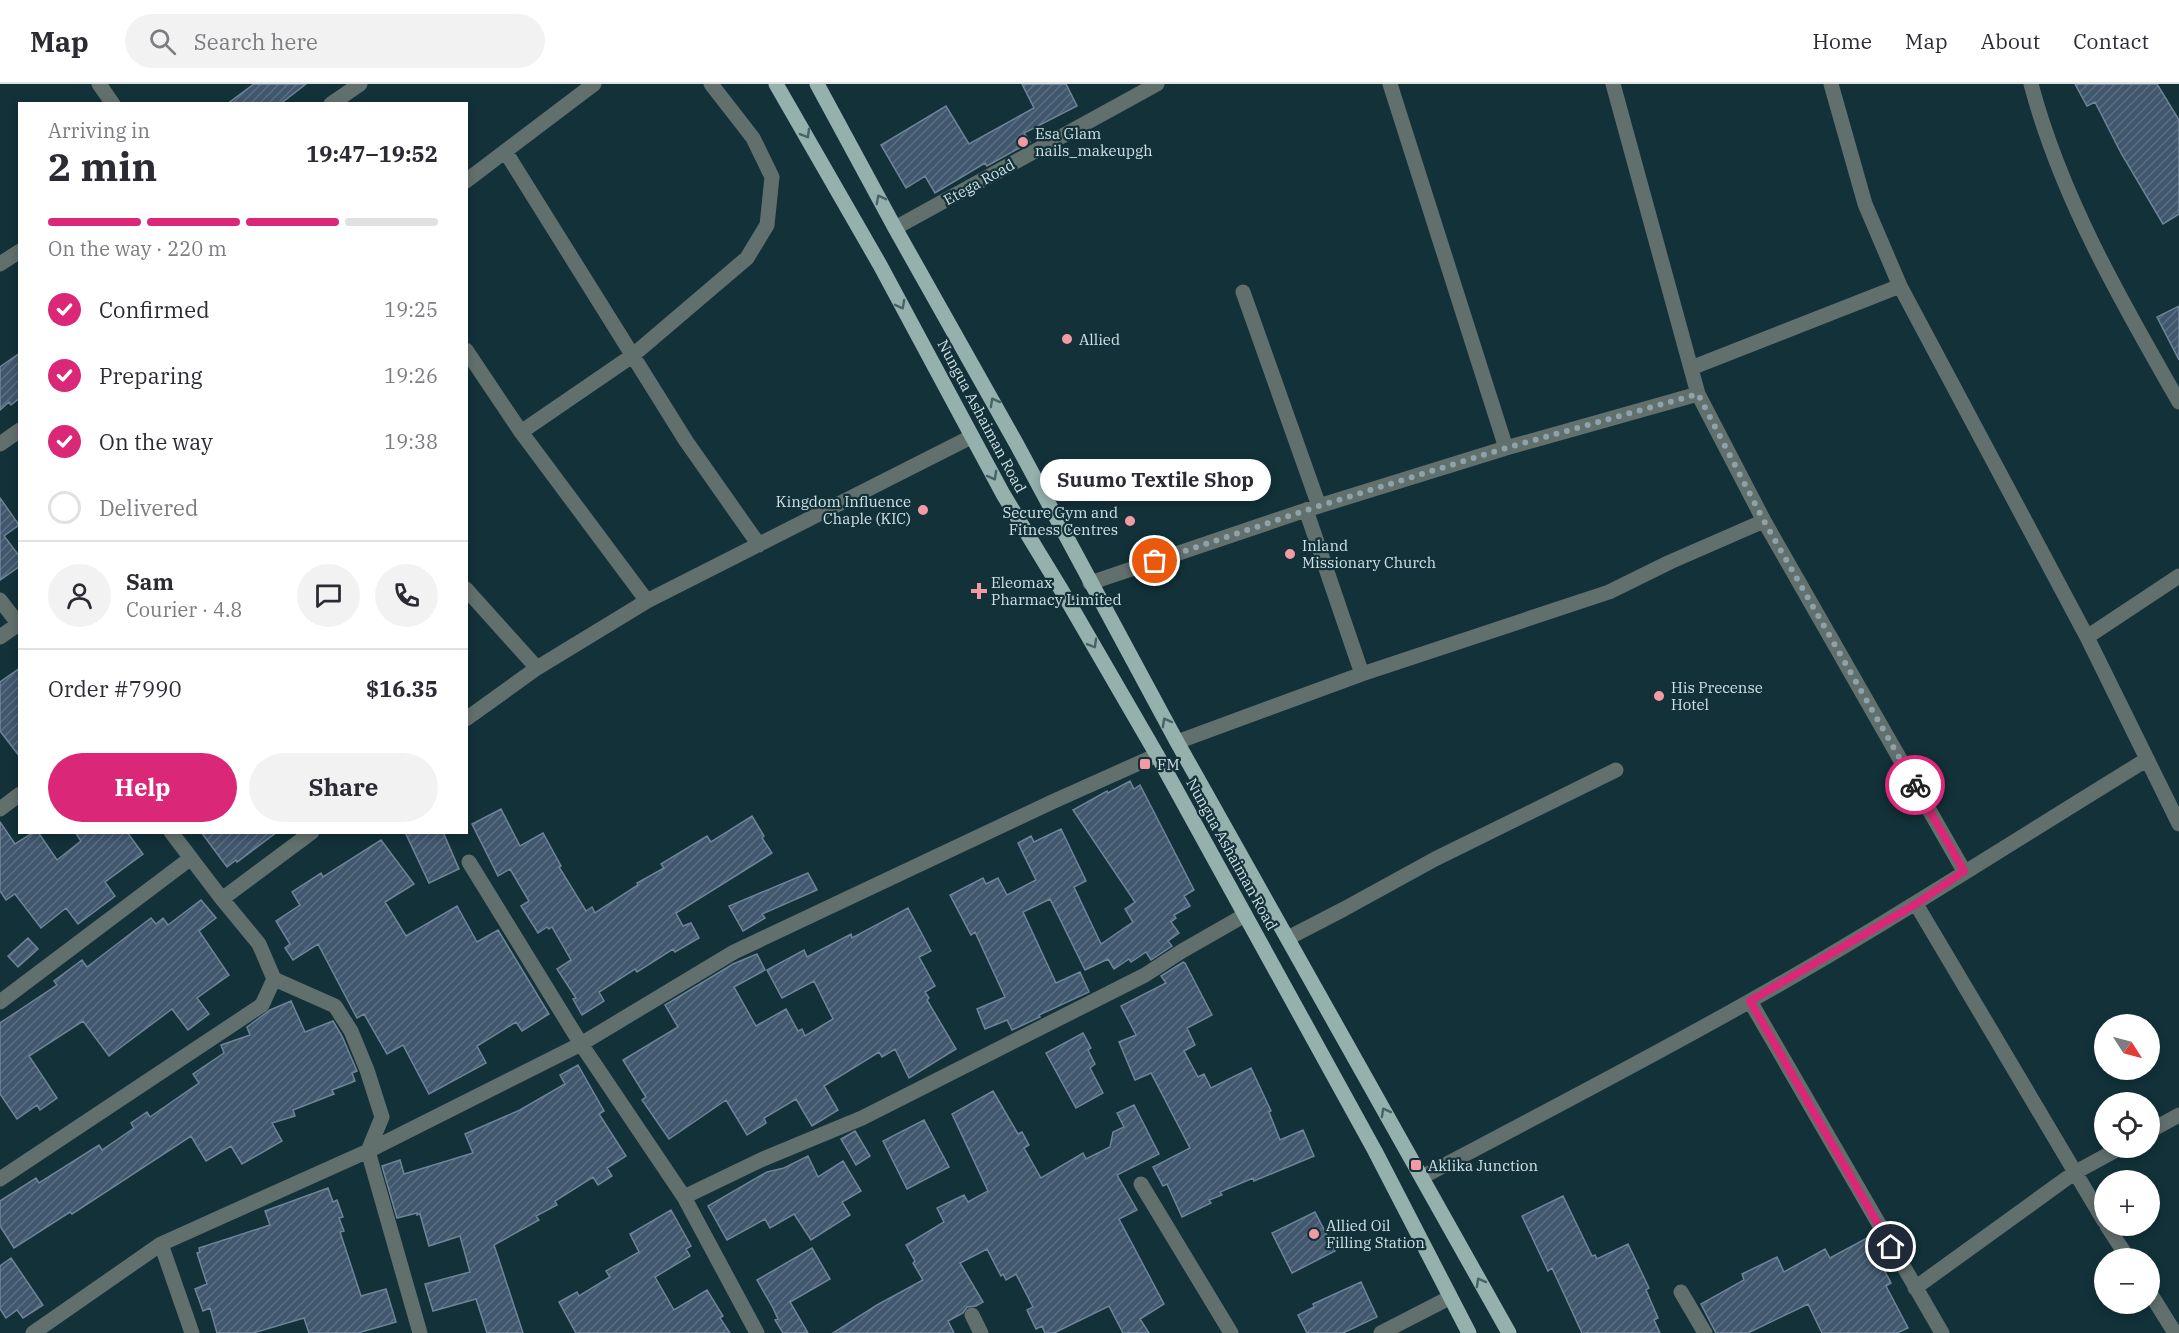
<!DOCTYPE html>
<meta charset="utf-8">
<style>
:root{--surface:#fff;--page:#f2f2f3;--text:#2b2b33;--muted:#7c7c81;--line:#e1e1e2;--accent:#db2777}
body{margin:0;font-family:"IBM Plex Serif",serif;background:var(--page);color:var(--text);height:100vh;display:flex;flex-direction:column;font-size:22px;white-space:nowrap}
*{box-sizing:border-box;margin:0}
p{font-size:20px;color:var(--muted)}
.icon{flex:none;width:33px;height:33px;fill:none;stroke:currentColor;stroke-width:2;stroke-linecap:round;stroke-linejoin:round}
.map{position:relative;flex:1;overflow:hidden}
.drawer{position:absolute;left:18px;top:18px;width:450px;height:732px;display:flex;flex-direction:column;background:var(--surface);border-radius:0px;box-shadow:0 3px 9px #0003}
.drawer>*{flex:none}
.needle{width:39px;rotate:126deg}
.fabs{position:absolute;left:2094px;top:930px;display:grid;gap:12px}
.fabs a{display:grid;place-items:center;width:66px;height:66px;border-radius:50%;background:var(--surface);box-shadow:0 3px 9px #0003;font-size:30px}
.pin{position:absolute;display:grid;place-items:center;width:51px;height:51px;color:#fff;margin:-26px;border:3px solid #fff;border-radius:50%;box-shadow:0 2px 6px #0007}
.courier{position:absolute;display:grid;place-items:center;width:60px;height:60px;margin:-30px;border:4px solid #db2777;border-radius:50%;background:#fff;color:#222;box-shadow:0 2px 8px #0007}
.bubble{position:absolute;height:42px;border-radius:21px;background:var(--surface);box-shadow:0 3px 9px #0003;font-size:20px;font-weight:800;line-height:42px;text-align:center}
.summary em{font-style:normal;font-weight:800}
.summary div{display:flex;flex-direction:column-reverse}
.summary{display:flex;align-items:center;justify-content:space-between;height:102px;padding:0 30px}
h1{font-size:39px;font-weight:800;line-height:45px}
.bar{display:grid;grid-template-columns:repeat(4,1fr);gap:9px 6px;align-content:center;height:72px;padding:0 30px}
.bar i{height:8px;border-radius:4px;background:var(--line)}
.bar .selected{background:var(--accent)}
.bar p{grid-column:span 4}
.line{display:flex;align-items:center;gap:15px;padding:0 30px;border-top:2px solid var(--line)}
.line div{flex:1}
.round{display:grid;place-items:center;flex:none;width:63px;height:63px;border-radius:32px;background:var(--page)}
ol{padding:0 30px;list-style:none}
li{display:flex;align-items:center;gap:18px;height:66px}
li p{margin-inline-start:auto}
li .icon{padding:6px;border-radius:50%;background:var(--accent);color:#fff;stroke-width:4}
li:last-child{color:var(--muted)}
li i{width:33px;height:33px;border:3px solid var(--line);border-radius:50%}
.button{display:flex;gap:12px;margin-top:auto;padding:12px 30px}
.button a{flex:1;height:69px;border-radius:36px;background:var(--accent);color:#fff;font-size:24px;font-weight:800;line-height:69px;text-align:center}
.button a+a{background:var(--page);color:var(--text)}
header{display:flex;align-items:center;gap:36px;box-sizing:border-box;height:84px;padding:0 30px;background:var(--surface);border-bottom:2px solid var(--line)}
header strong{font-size:28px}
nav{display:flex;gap:33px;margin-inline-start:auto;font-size:21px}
.search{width:420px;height:54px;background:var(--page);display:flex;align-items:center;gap:15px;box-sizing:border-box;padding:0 21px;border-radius:33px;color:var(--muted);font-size:22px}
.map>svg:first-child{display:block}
.building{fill:url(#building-hatch);stroke:#6f8498;stroke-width:1.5}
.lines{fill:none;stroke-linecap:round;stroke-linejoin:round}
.minor{stroke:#616f6d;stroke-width:15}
.major{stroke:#94b1ad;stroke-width:15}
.oneway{stroke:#466467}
.done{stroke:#8da3a9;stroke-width:6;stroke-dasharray:0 10.8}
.route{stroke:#db2777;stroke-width:8}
.poi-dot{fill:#f49aa4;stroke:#123139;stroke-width:2}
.labels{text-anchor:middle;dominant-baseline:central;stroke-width:4.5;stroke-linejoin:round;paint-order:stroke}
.poi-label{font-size:15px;fill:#cfe0e5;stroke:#123139;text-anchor:start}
.street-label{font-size:15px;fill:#cfe0e5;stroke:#123139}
</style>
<header>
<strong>Map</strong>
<div class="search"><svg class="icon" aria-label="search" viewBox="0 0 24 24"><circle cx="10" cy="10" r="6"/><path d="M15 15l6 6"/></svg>Search here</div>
<nav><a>Home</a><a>Map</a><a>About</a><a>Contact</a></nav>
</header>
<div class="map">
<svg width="2179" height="1249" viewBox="0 0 2179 1249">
<defs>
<pattern id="building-hatch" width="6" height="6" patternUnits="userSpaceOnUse" patternTransform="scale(1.5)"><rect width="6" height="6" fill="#40576d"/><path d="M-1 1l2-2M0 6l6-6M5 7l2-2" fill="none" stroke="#5b6f82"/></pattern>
</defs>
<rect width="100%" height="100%" fill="#123139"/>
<path class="building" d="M 254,0 L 306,0 L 280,20 L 227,20 Z
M 1022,0 L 1066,0 L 1077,22 L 1024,49 L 1030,58 L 987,82 L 985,79 L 935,109 L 925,92 L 906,104 L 881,61 L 946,22 L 969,60 L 1034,24 Z
M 2075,0 L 2157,0 L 2179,36 L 2179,130 L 2163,140 L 2121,69 L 2095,18 L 2087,22 Z
M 2179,222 L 2179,276 L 2157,233 Z
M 20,269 L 20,314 L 11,321 L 9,318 L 0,326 L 0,283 Z
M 0,414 L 19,441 L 4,452 L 20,473 L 20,482 L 0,496 Z
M 20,584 L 20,673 L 0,647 L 0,598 Z
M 1130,697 L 1134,705 L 1140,701 L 1194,806 L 1184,812 L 1190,822 L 1174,831 L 1176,834 L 1171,838 L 1179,849 L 1168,857 L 1172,862 L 1151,876 L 1146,868 L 1131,878 L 1129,875 L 1114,885 L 1108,875 L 1085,886 L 1050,815 L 1023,828 L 1056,899 L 1080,888 L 1089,908 L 1039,931 L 1040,933 L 1012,946 L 1007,936 L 985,945 L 977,925 L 1005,913 L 975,848 L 971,851 L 950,811 L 983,794 L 986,800 L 998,794 L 1007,811 L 1036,796 L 1018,759 L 1031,752 L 1034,758 L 1061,745 L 1086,797 L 1074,803 L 1101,860 L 1133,838 L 1125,825 L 1135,818 L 1073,726 L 1107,707 L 1108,709 Z
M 501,725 L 520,762 L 543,749 L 561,782 L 559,783 L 586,827 L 592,823 L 595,829 L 638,801 L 637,799 L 664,784 L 661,780 L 707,752 L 711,758 L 752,732 L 764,752 L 762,754 L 772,769 L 676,829 L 683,842 L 691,839 L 699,854 L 675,868 L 673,865 L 637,888 L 635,885 L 599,908 L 604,917 L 582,931 L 573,915 L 576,914 L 557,885 L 571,876 L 552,843 L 549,845 L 547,843 L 538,849 L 521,822 L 529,817 L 510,785 L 498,792 L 472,740 Z
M 0,738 L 15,760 L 34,748 L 38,748 L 57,776 L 81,757 L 75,748 L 127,748 L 143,770 L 105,798 L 115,812 L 78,840 L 66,824 L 41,844 L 15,810 L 6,816 L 0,807 Z
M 201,748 L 277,748 L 237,778 L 236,776 L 227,783 Z
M 405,748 L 443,748 L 459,785 L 429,799 Z
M 381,756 L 414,800 L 385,818 L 406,852 L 457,822 L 477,858 L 498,846 L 549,930 L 522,947 L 516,938 L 477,962 L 486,979 L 429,1010 L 403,961 L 387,970 L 364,930 L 357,934 L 318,860 L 293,876 L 285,864 L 290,860 L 276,837 L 300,821 L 292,808 L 321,789 L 323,793 Z
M 808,789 L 817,806 L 762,830 L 765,834 L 743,847 L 729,822 Z
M 201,816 L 216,834 L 199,847 L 229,891 L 197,914 L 209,930 L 188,946 L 172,925 L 109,972 L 83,937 L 29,972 L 57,1014 L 40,1026 L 37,1021 L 17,1035 L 0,1010 L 0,939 L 57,901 L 54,897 L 82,876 L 87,883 L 151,834 L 156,840 L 163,834 L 168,841 Z
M 908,824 L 931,867 L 919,873 L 935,902 L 925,908 L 929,914 L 927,916 L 956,965 L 909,994 L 895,965 L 882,973 L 879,968 L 824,1002 L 838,1026 L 812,1042 L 796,1015 L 764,1034 L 766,1039 L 747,1051 L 726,1016 L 669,1055 L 642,1016 L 646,1013 L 623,976 L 678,943 L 665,921 L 733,880 L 757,870 L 765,886 L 734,903 L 756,942 L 786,925 L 798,947 L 802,945 L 805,952 L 833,935 L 814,897 L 782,914 L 767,886 L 804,866 L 807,873 L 851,850 L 852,854 Z
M 28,854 L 38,865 L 18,883 L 8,872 Z
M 1183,878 L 1185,879 L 1212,931 L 1187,944 L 1195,961 L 1184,967 L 1198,993 L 1204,990 L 1211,1004 L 1251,984 L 1271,1027 L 1269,1028 L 1280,1056 L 1303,1046 L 1314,1072 L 1254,1097 L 1253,1094 L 1220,1108 L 1222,1111 L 1209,1116 L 1211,1119 L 1182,1133 L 1167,1100 L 1163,1102 L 1153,1083 L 1190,1064 L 1151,989 L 1135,996 L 1119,958 L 1136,951 L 1121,922 L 1166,899 L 1161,892 Z
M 291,917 L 305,948 L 333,937 L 342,952 L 357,987 L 352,989 L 355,997 L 332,1006 L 334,1010 L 293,1026 L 295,1032 L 272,1039 L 282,1057 L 242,1080 L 231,1062 L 206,1077 L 191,1052 L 72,1130 L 70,1128 L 14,1164 L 0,1142 L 0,1117 L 36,1094 L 39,1099 L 99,1061 L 102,1066 L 134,1044 L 131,1039 L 147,1028 L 150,1033 L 199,999 L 193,990 L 224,969 L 221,961 L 250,951 L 247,943 L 270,926 Z
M 1083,949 L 1091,964 L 1088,966 L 1095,980 L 1090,984 L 1103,1009 L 1076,1024 L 1046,969 Z
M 578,981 L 604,1027 L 599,1030 L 626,1072 L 607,1084 L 612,1092 L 598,1101 L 593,1093 L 555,1117 L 557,1121 L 536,1132 L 539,1136 L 494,1161 L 523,1249 L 487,1249 L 476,1215 L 433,1227 L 425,1200 L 470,1188 L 460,1152 L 429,1162 L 420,1130 L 417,1131 L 417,1129 L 397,1134 L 382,1082 L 400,1076 L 404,1090 L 473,1069 L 465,1050 L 520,1026 L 565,1000 L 560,991 Z
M 993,1007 L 1018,1050 L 1022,1048 L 1029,1061 L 1024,1064 L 1041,1094 L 1083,1069 L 1086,1075 L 1110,1063 L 1113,1048 L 1124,1043 L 1117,1029 L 1134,1021 L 1159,1070 L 1117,1091 L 1137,1126 L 1119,1135 L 1164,1220 L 1140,1235 L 1149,1249 L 1123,1249 L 1109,1222 L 1054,1249 L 1045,1249 L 1042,1242 L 1036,1245 L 1027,1226 L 1033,1223 L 1016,1190 L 1006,1196 L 1003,1190 L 1001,1192 L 987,1165 L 960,1179 L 983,1218 L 976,1222 L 967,1223 L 963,1229 L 948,1237 L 954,1249 L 833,1249 L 877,1221 L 923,1196 L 913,1179 L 915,1177 L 906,1161 L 944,1138 L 937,1124 L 964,1111 L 968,1118 L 988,1107 L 952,1030 Z
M 924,1036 L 949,1083 L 907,1105 L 883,1057 Z
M 855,1047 L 870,1072 L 856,1081 L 841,1055 Z
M 808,1072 L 818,1093 L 843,1077 L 861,1107 L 842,1118 L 850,1131 L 811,1156 L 794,1130 L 770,1144 L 765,1135 L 727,1156 L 708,1122 L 767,1088 L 784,1084 Z
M 328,1104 L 333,1118 L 337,1116 L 343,1133 L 339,1134 L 344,1147 L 340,1148 L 361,1212 L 386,1205 L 396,1238 L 358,1249 L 309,1249 L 304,1234 L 253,1249 L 217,1249 L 210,1224 L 203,1227 L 195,1205 L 207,1200 L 197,1169 L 200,1168 L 199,1164 L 270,1141 L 265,1127 Z
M 1563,1112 L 1592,1172 L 1595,1171 L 1597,1175 L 1628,1160 L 1649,1204 L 1646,1206 L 1658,1234 L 1654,1236 L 1660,1249 L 1582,1249 L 1552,1184 L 1548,1187 L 1522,1132 Z
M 671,1126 L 691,1162 L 686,1165 L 690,1172 L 655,1193 L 674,1226 L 707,1206 L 723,1232 L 720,1234 L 730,1249 L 576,1249 L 559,1218 L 577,1208 L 579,1212 L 610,1193 L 606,1187 L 639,1168 L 630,1150 Z
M 1315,1128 L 1335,1167 L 1292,1189 L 1272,1149 Z
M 1867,1154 L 1891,1199 L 1886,1202 L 1908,1244 L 1897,1249 L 1822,1249 L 1808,1220 L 1748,1249 L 1716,1249 L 1701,1220 L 1744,1196 L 1742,1190 L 1777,1173 L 1784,1188 L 1825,1165 L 1830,1174 Z
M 812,1164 L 830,1195 L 790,1218 L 808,1249 L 783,1249 L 775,1236 L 778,1235 L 773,1224 L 757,1196 Z
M 11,1174 L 43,1221 L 23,1234 L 17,1226 L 6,1234 L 0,1225 L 0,1182 Z
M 1361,1198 L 1377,1233 L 1343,1249 L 1307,1249 L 1298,1231 L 1314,1223 L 1313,1220 Z"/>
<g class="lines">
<path class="minor" d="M 99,0 L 113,20
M 1390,0 L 1506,364
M 1613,0 L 1698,310 L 1764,437 L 1964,787
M 1831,0 L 1865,120 L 1900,202 L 2087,553 L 2179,740
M 2031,0 C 2061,113 2121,217 2179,318
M 331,20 L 360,0
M 505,67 L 686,357 L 759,461
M 466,97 L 594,0
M 895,144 L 1157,0
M 0,180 L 20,167
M 1243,208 L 1319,422
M 466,266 L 521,348 L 647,517
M 1691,284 L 1900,202
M 521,348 L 632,272 L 747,174 L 767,141 L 772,93 L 753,54 L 711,0
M 0,360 L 20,346
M 1306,426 L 1362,590
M 1090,499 L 1306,426 L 1506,364 L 1698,310
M 466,505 L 537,584
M 0,516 L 20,542
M 0,553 L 20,539
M 2087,553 L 2179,492
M 466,635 L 537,584 L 647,517 L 971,353
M 1177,658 L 1362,590 L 1609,508 L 1670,478 L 1764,437
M 0,725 L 20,710
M 469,778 L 581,960 L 684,1113 L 757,1249
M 222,815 L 312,748
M 1916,820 L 2104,1137
M 1288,854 L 1344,825 L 1435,775 L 1616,686
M 274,895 L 335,922 L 351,947 L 367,986 L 382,1033 L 368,1067 L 420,1249
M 1750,917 L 1942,1249
M 0,918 L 191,774
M 2150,1047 L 2179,1031
M 1422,1093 C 1532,1035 1642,978 1750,917 C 1885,841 2015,756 2146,676
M 0,1095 L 262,921 L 274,895 L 259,860 L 222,815 L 171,748
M 1141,1100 L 1231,1249
M 684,1113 L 763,1075 L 862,1034 L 1145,891 L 1182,867 L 1245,831
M 2107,1142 L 2128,1174
M 161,1160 L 192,1249
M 1915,1204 L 2074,1089 L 2120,1064
M 1681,1208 L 1705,1249
M 2150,1209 L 2175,1249
M 972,1231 L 981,1249
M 33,1249 L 161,1160 L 368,1067 L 581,960 L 734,868 L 1052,718 L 1157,671
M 1381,1249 L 1449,1214"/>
<path class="major" d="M 776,0 L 880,181 L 1003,410 L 1062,507 L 1157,671 L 1375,1067 L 1469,1249
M 817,0 L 895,144 L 1016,359 L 1177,658 L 1509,1249"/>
</g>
<defs><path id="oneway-chevron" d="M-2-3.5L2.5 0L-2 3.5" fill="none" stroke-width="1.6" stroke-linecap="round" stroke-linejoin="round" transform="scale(1.5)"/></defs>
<g class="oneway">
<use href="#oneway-chevron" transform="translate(806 50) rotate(60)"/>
<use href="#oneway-chevron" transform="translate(880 115) rotate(-118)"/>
<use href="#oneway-chevron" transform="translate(901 221) rotate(62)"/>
<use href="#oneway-chevron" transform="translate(994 318) rotate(-119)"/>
<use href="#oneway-chevron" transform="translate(993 392) rotate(61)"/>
<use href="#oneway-chevron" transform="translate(1093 560) rotate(60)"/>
<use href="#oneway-chevron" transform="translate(1166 638) rotate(-119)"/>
<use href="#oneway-chevron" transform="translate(1385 1028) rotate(-119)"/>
<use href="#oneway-chevron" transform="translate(1480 1198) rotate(-119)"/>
</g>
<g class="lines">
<path class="done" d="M 1155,477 L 1319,422 L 1506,364 L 1698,310 L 1764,437 L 1915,701"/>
<path class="route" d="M 1891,1163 L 1750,917 L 1916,820 L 1964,787 L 1915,701"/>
</g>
<g class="poi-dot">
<circle cx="1023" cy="58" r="6"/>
<circle cx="1067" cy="255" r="6"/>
<circle cx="923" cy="426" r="6"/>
<circle cx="1130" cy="437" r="6"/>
<circle cx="1290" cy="470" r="6"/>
<path d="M976 498h6v6h6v6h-6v6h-6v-6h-6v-6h6z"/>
<circle cx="1659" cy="612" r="6"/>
<rect x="1139" y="674" width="12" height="12" rx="3"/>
<rect x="1410" y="1075" width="12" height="12" rx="3"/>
<circle cx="1314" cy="1150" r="6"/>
</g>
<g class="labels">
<g class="poi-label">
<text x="1035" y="49">Esa Glam<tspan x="1035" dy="17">nails_makeupgh</tspan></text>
<text x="1079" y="255">Allied</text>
<text x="911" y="417" text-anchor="end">Kingdom Influence<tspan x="911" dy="17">Chaple (KIC)</tspan></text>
<text x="1118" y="428" text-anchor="end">Secure Gym and<tspan x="1118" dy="17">Fitness Centres</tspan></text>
<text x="1302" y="461">Inland<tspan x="1302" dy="17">Missionary Church</tspan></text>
<text x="991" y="498">Eleomax<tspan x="991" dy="17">Pharmacy Limited</tspan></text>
<text x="1671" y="603">His Precense<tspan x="1671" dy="17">Hotel</tspan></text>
<text x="1157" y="680">FM</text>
<text x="1428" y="1081">Aklika Junction</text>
<text x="1326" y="1141">Allied Oil<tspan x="1326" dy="17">Filling Station</tspan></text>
</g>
<g class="street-label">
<text transform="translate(979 98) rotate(-29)">Etega Road</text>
<text transform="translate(982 332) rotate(62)">Nungua Ashaiman Road</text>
<text transform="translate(1232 770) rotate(61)">Nungua Ashaiman Road</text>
</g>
</g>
</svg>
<div class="fabs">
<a><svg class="needle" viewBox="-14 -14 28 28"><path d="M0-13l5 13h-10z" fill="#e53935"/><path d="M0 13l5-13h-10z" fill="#7c7c81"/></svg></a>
<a><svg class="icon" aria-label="locate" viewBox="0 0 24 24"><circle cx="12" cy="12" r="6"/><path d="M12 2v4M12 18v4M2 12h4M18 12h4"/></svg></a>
<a>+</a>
<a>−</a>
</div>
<div class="pin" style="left:1155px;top:477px;background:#ea580c"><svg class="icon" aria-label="bag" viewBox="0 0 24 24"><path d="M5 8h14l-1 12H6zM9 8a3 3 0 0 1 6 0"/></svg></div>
<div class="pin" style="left:1891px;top:1163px;background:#1f2937"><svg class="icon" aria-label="home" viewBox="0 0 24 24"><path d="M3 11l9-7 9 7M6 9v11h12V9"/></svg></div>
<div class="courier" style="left:1915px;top:701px"><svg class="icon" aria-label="bike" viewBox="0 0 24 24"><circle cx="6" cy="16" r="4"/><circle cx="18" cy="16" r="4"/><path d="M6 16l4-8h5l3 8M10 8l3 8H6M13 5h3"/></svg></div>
<div class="bubble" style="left:1040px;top:375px;width:231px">Suumo Textile Shop</div>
<section class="drawer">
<div class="summary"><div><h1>2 min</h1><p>Arriving in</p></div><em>19:47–19:52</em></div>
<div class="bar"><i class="selected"></i><i class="selected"></i><i class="selected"></i><i></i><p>On the way · 220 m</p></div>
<ol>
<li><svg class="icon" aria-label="check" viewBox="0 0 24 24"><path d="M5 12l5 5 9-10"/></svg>Confirmed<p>19:25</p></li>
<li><svg class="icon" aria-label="check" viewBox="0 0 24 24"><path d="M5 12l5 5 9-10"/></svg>Preparing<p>19:26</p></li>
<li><svg class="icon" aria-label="check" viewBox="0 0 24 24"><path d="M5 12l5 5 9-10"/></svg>On the way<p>19:38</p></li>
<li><i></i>Delivered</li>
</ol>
<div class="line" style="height:108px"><a class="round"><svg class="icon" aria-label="person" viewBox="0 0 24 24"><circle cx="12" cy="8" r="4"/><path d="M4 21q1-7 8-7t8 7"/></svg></a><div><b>Sam</b><p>Courier · 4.8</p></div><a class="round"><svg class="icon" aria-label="chat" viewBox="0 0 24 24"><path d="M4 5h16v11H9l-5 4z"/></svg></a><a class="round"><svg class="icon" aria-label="phone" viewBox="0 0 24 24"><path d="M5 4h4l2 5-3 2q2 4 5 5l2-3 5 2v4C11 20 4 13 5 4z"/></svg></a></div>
<div class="line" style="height:78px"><div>Order #7990</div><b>$16.35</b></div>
<div class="button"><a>Help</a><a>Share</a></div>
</section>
</div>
